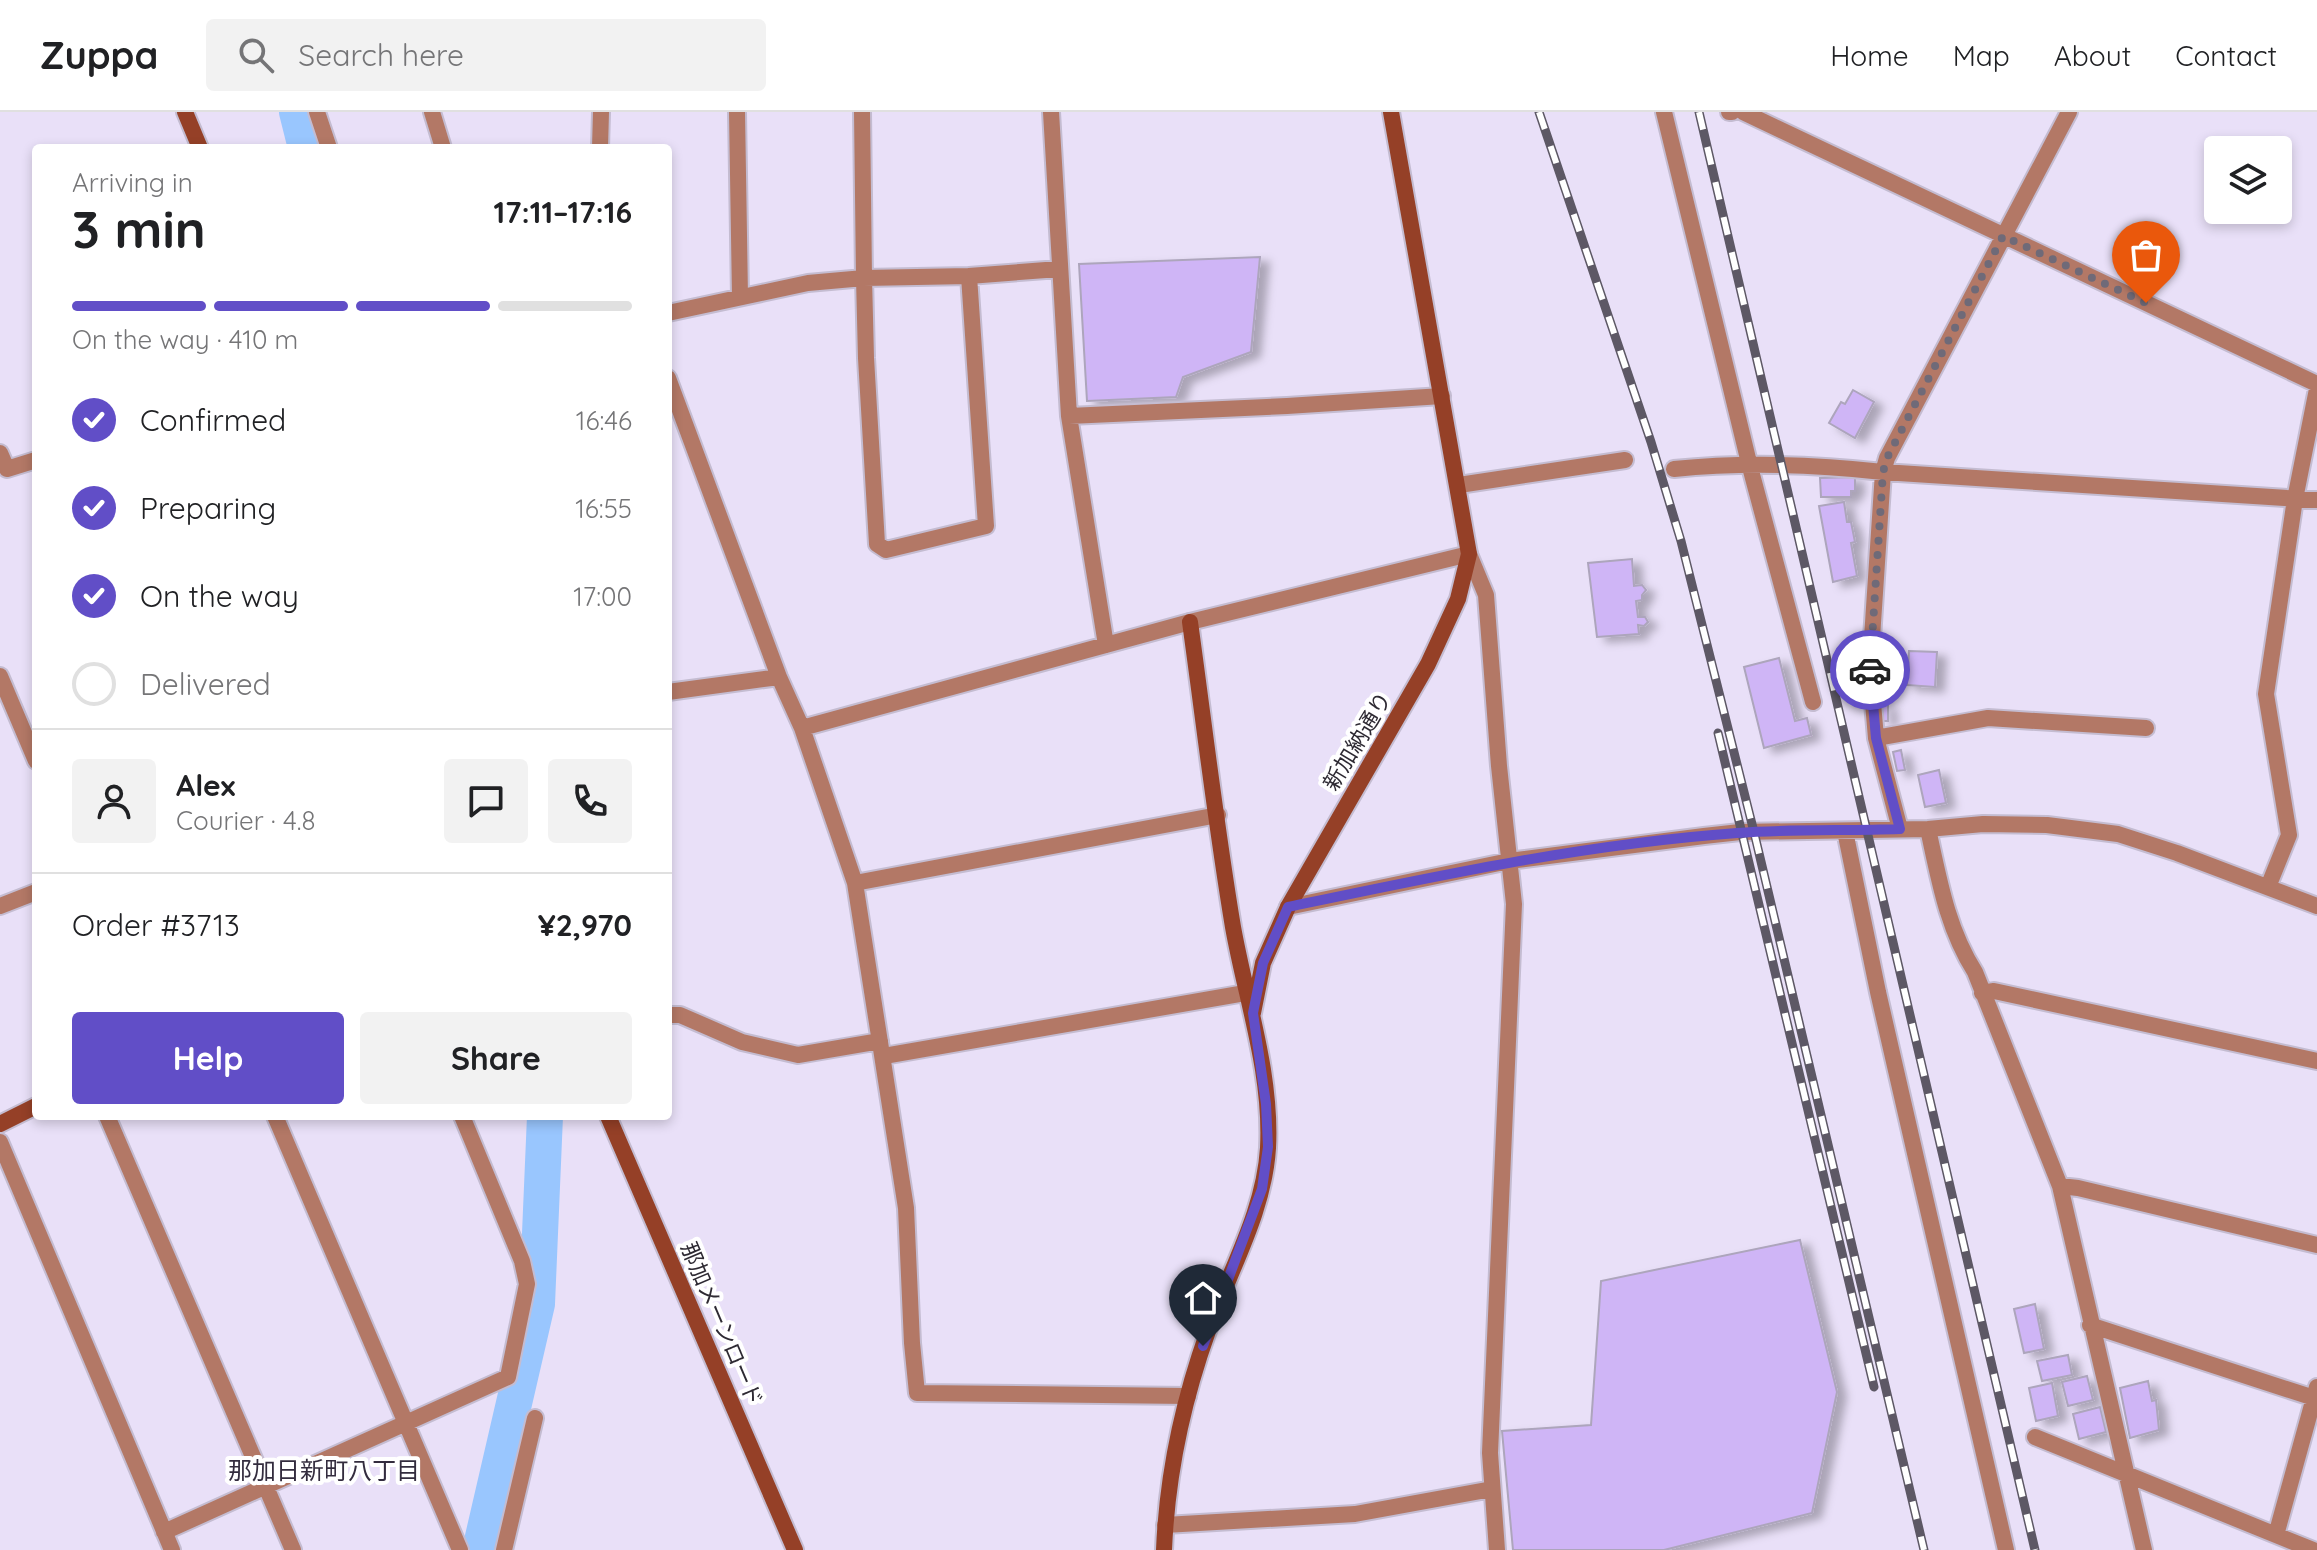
<!DOCTYPE html>
<meta charset="utf-8">
<style>
:root{--surface:#fff;--page:#f2f2f2;--text:#202124;--muted:#757577;--line:#e0e0e0;--accent:#614ec7}
body{margin:0;font-family:Quicksand,"Noto Sans JP",sans-serif;background:var(--page);color:var(--text);height:100vh;display:flex;flex-direction:column;font-size:30px;white-space:nowrap}
*{box-sizing:border-box;margin:0}
p{font-size:26px;color:var(--muted)}
.icon{flex:none;width:44px;height:44px;fill:none;stroke:currentColor;stroke-width:2;stroke-linecap:round;stroke-linejoin:round}
.map{position:relative;flex:1;overflow:hidden}
.drawer{position:absolute;left:32px;top:32px;width:640px;height:976px;display:flex;flex-direction:column;background:var(--surface);border-radius:8px;box-shadow:0 4px 12px #0003}
.drawer>*{flex:none}
.tools{position:absolute;left:2204px;top:24px;display:grid;gap:16px}
.tools a{display:grid;place-items:center;width:88px;height:88px;border-radius:8px;background:var(--surface);box-shadow:0 4px 12px #0003;font-size:40px}
.pin{position:absolute;display:grid;place-items:center;width:68px;height:68px;color:#fff;margin:-82px -34px;border-radius:50% 50% 50% 0;rotate:-45deg;box-shadow:0 0 8px #0007}
.pin .icon{rotate:45deg}
.courier{position:absolute;display:grid;place-items:center;width:80px;height:80px;margin:-40px;border:6px solid #614ec7;border-radius:50%;background:#fff;color:#222;box-shadow:0 2px 10px #0007}
.head em{font-style:normal;font-weight:700}
.head div{display:flex;flex-direction:column-reverse}
.head{display:flex;align-items:center;justify-content:space-between;height:136px;padding:0 40px}
h1{font-size:52px;font-weight:700;line-height:60px}
.bar{display:grid;grid-template-columns:repeat(4,1fr);gap:12px 8px;align-content:center;height:96px;padding:0 40px}
.bar i{height:10px;border-radius:6px;background:var(--line)}
.bar .current{background:var(--accent)}
.bar p{grid-column:span 4}
.line{display:flex;align-items:center;gap:20px;padding:0 40px;border-top:2px solid var(--line)}
.line div{flex:1}
.round{display:grid;place-items:center;flex:none;width:84px;height:84px;border-radius:8px;background:var(--page)}
ol{padding:0 40px;list-style:none}
li{display:flex;align-items:center;gap:24px;height:88px}
li p{margin-inline-start:auto}
li .icon{padding:8px;border-radius:50%;background:var(--accent);color:#fff;stroke-width:4}
li:last-child{color:var(--muted)}
li i{width:44px;height:44px;border:4px solid var(--line);border-radius:50%}
.primary-button{display:flex;gap:16px;margin-top:auto;padding:16px 40px}
.primary-button a{flex:1;height:92px;border-radius:8px;background:var(--accent);color:#fff;font-size:32px;font-weight:700;line-height:92px;text-align:center}
.primary-button a+a{background:var(--page);color:var(--text)}
header{display:flex;align-items:center;gap:48px;box-sizing:border-box;height:112px;padding:0 40px;background:var(--surface);border-bottom:2px solid var(--line)}
header strong{font-size:38px}
nav{display:flex;gap:44px;margin-inline-start:auto;font-size:28px}
.search{width:560px;height:72px;background:var(--page);display:flex;align-items:center;gap:20px;box-sizing:border-box;padding:0 28px;border-radius:8px;color:var(--muted);font-size:30px}
.map>svg:first-child{display:block}
.lines{fill:none;stroke-linecap:round;stroke-linejoin:round}
.river{stroke:#99c6fe;stroke-width:36}
.building{fill:#cfb5f6;stroke:#ada5bc;stroke-width:2;filter:url(#shadow)}
.street-casing{stroke:#c4bcd1;stroke-width:20}
.secondary-casing{stroke:#c4bcd1;stroke-width:20}
.street{stroke:#b37866;stroke-width:16}
.secondary{stroke:#954027;stroke-width:16}
.rail-casing{stroke:#5d5865;stroke-width:9}
.rail{stroke:#fff;stroke-width:6;stroke-dasharray:18;stroke-linecap:butt}
.done{stroke:#6f6a78;stroke-width:8;stroke-dasharray:0 14.4}
.route{stroke:#614ec7;stroke-width:10}
.labels{text-anchor:middle;dominant-baseline:central;stroke-width:8;stroke-linejoin:round;paint-order:stroke}
.street-label{font-size:22px;fill:#2e2a33;stroke:#fff}
.neighbourhood-label{font-size:24px;fill:#332c3e;stroke:#fff}
</style>
<header>
<strong>Zuppa</strong>
<div class="search"><svg class="icon" aria-label="search" viewBox="0 0 24 24"><circle cx="10" cy="10" r="6"/><path d="M15 15l6 6"/></svg>Search here</div>
<nav><a>Home</a><a>Map</a><a>About</a><a>Contact</a></nav>
</header>
<div class="map">
<svg width="2317" height="1438" viewBox="0 0 2317 1438">
<defs>
<filter id="shadow"><feDropShadow dx="9" dy="5" stdDeviation="4" flood-color="#0004"/></filter>
</defs>
<rect width="100%" height="100%" fill="#e9e0f8"/>
<g class="lines">
<path class="river" d="M 297,0 L 306,36
M 480,1438 L 537,1192 L 545,1004"/>
</g>
<path class="building" d="M 1260,145 L 1251,240 L 1183,265 L 1176,285 L 1087,289 L 1079,152 Z
M 1853,278 L 1874,290 L 1855,326 L 1829,311 L 1841,290 L 1845,292 Z
M 1855,365 L 1855,379 L 1851,379 L 1851,385 L 1821,385 L 1820,366 Z
M 1844,390 L 1847,410 L 1851,410 L 1855,430 L 1851,431 L 1857,464 L 1833,470 L 1819,394 Z
M 1632,447 L 1634,474 L 1642,473 L 1646,478 L 1642,483 L 1642,488 L 1636,489 L 1638,505 L 1645,505 L 1648,510 L 1644,514 L 1638,513 L 1639,522 L 1597,525 L 1588,451 Z
M 1847,534 L 1864,535 L 1863,568 L 1846,567 Z
M 1909,539 L 1937,540 L 1935,575 L 1907,573 L 1907,569 L 1904,569 L 1904,558 L 1908,559 Z
M 1779,546 L 1795,609 L 1807,606 L 1811,623 L 1764,636 L 1744,555 Z
M 1888,593 L 1888,609 L 1882,609 L 1881,594 Z
M 1901,638 L 1905,658 L 1897,659 L 1893,640 Z
M 1939,658 L 1946,691 L 1925,695 L 1918,663 Z
M 1800,1128 L 1837,1280 L 1812,1401 L 1664,1438 L 1513,1438 L 1502,1319 L 1591,1313 L 1601,1169 Z
M 2035,1192 L 2044,1237 L 2024,1241 L 2014,1197 Z
M 2068,1243 L 2072,1263 L 2042,1269 L 2037,1249 Z
M 2087,1264 L 2093,1288 L 2068,1294 L 2062,1270 Z
M 2148,1269 L 2152,1289 L 2156,1288 L 2159,1318 L 2130,1326 L 2120,1276 Z
M 2052,1271 L 2058,1304 L 2036,1309 L 2029,1276 Z
M 2100,1295 L 2106,1320 L 2079,1327 L 2073,1302 Z"/>
<g class="lines">
<defs>
<path id="street" d="M 317,0 L 329,36
M 432,0 L 443,36
M 737,0 L 740,185
M 1051,0 L 1069,304 L 1106,533
M 1664,0 L 1750,355 L 1813,590
M 1729,0 L 1732,0
M 1743,0 L 2317,272
M 600,36 L 601,0
M 969,164 L 864,166 L 866,246 L 877,432 L 886,438 L 986,414 L 969,164 L 1059,157
M 668,201 L 808,171 L 864,166 L 862,0
M 668,266 L 779,565 L 802,616 L 855,771 L 906,1096 L 912,1231 L 917,1281 L 1188,1284
M 1069,304 L 1287,294 L 1442,284
M 0,341 L 7,357 L 36,348
M 1674,357 C 1744,350 1812,352 1883,360 L 2317,388
M 1459,373 L 1625,348
M 0,564 L 36,649
M 668,580 L 779,565
M 802,616 L 1190,510 L 1469,442 L 1486,483 L 1499,654 L 1514,792 L 1490,1341 L 1497,1438
M 1876,626 L 1988,606 L 2146,616
M 1900,717 L 1876,626 L 1870,556 L 1883,360 L 1887,346 L 2069,0
M 1928,717 C 1939,767 1947,816 1975,860 L 2060,1074 L 2144,1438
M 1845,719 L 1878,880 L 2006,1438
M 855,771 L 1218,703
M 2268,775 L 2289,723 L 2266,582 L 2295,387 L 2317,277
M 0,794 L 36,780
M 1288,795 L 1509,749 L 1704,724 L 1740,720 L 1928,717 L 1983,712 L 2047,713 L 2118,722 L 2177,741 L 2317,794
M 1982,881 L 1994,879 L 2317,949
M 668,903 L 680,903 L 742,930 L 798,943 L 880,929
M 884,944 L 1245,881
M 107,1004 L 293,1438
M 275,1004 L 460,1438
M 0,1030 L 172,1438
M 2060,1074 L 2078,1076 L 2317,1133
M 2090,1213 L 2317,1287
M 2035,1325 L 2313,1438
M 1165,1413 L 1355,1402 L 1492,1377
M 164,1420 L 508,1265 L 527,1172 L 522,1149 L 462,1004
M 2276,1423 L 2317,1275
M 504,1438 L 535,1306"/>
<path id="secondary" d="M 185,0 L 200,36
M 1253,901 L 1263,851 L 1288,795 L 1428,552 L 1458,487 L 1469,442 L 1391,0
M 608,1004 L 795,1438
M 0,1012 L 36,994
M 1164,1438 C 1167,1364 1183,1289 1208,1219 C 1229,1159 1264,1101 1268,1036 C 1272,961 1246,888 1233,815 C 1216,714 1204,611 1190,510"/>
</defs>
<use href="#street" class="street-casing"/>
<use href="#secondary" class="secondary-casing"/>
<use href="#street" class="street"/>
<use href="#secondary" class="secondary"/>
<defs>
<path id="rail" d="M 1539,0 L 1651,330 L 1681,429 L 1754,720 L 1924,1438
M 1699,0 L 2035,1438
M 1718,621 L 1874,1275"/>
</defs>
<use href="#rail" class="rail-casing"/>
<use href="#rail" class="rail"/>
</g>
<g class="lines">
<path class="done" d="M 1870,558 L 1883,360 L 1887,346 L 2003,124 L 2146,191"/>
<path class="route" d="M 1203,1234 L 1262,1077 L 1268,1035 L 1266,992 L 1253,901 L 1263,851 L 1288,795 C 1436,764 1585,732 1737,721 C 1791,717 1846,719 1900,717 L 1876,626 L 1870,558"/>
</g>
<g class="labels">
<g class="street-label">
<text transform="translate(1357 629) rotate(-59)">新加納通り</text>
<text transform="translate(722 1212) rotate(67)">那加メーンロード</text>
</g>
<g class="neighbourhood-label">
<text x="324" y="1358">那加日新町八丁目</text>
</g>
</g>
</svg>
<div class="tools">
<a><svg class="icon" aria-label="layers" viewBox="0 0 24 24"><path d="M12 4l9 5-9 5-9-5zM3 14l9 5 9-5"/></svg></a>
</div>
<div class="pin" style="left:2146px;top:191px;background:#ea580c"><svg class="icon" aria-label="bag" viewBox="0 0 24 24"><path d="M5 8h14l-1 12H6zM9 8a3 3 0 0 1 6 0"/></svg></div>
<div class="pin" style="left:1203px;top:1234px;background:#1f2937"><svg class="icon" aria-label="home" viewBox="0 0 24 24"><path d="M3 11l9-7 9 7M6 9v11h12V9"/></svg></div>
<div class="courier" style="left:1870px;top:558px"><svg class="icon" aria-label="car" viewBox="0 0 24 24"><path d="M5 17H2v-5l4-1 3-4h7l3 4 3 1v5h-3M9 17h6M6 11h13"/><circle cx="7" cy="17" r="2"/><circle cx="17" cy="17" r="2"/></svg></div>
<section class="drawer">
<div class="head"><div><h1>3 min</h1><p>Arriving in</p></div><em>17:11–17:16</em></div>
<div class="bar"><i class="current"></i><i class="current"></i><i class="current"></i><i></i><p>On the way · 410 m</p></div>
<ol>
<li><svg class="icon" aria-label="check" viewBox="0 0 24 24"><path d="M5 12l5 5 9-10"/></svg>Confirmed<p>16:46</p></li>
<li><svg class="icon" aria-label="check" viewBox="0 0 24 24"><path d="M5 12l5 5 9-10"/></svg>Preparing<p>16:55</p></li>
<li><svg class="icon" aria-label="check" viewBox="0 0 24 24"><path d="M5 12l5 5 9-10"/></svg>On the way<p>17:00</p></li>
<li><i></i>Delivered</li>
</ol>
<div class="line" style="height:144px"><a class="round"><svg class="icon" aria-label="person" viewBox="0 0 24 24"><circle cx="12" cy="8" r="4"/><path d="M4 21q1-7 8-7t8 7"/></svg></a><div><b>Alex</b><p>Courier · 4.8</p></div><a class="round"><svg class="icon" aria-label="chat" viewBox="0 0 24 24"><path d="M4 5h16v11H9l-5 4z"/></svg></a><a class="round"><svg class="icon" aria-label="phone" viewBox="0 0 24 24"><path d="M5 4h4l2 5-3 2q2 4 5 5l2-3 5 2v4C11 20 4 13 5 4z"/></svg></a></div>
<div class="line" style="height:104px"><div>Order #3713</div><b>¥2,970</b></div>
<div class="primary-button"><a>Help</a><a>Share</a></div>
</section>
</div>
